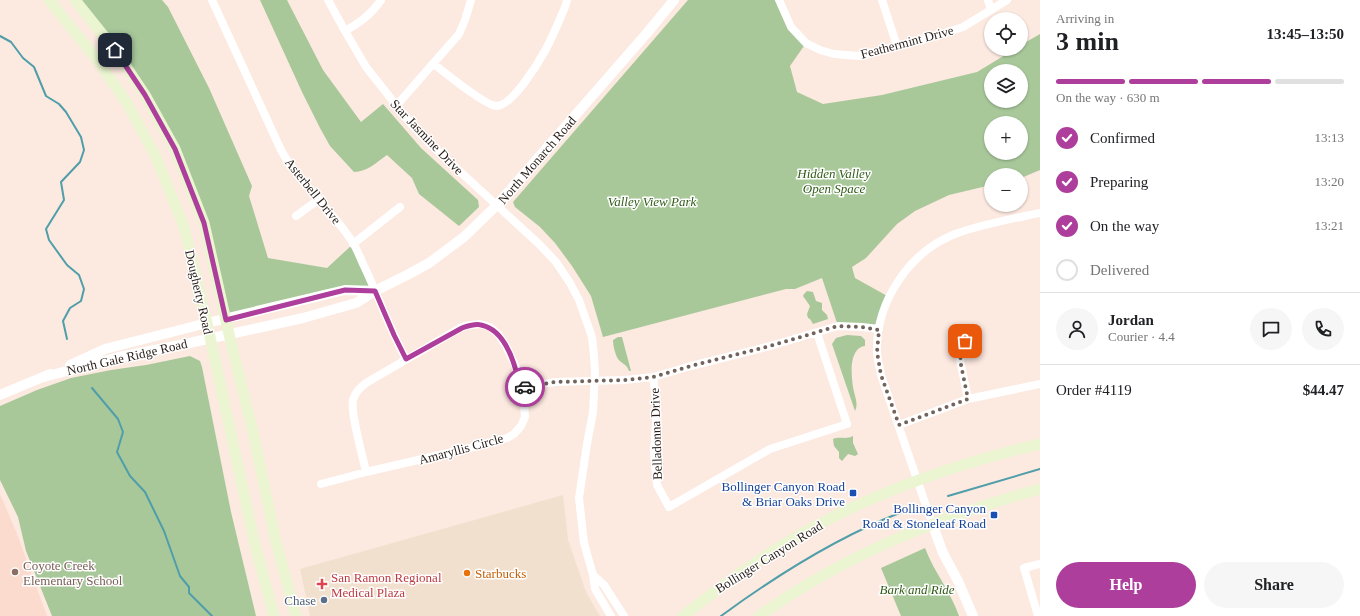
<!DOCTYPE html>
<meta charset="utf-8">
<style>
:root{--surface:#fff;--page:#f6f6f6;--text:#202124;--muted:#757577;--line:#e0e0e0;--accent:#ad3e9c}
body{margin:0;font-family:"Times New Roman",serif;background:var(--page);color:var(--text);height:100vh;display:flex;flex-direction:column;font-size:15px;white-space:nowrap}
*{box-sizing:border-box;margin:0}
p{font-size:13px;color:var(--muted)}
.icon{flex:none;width:22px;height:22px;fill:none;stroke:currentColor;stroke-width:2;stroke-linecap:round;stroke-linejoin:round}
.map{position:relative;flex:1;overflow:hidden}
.panel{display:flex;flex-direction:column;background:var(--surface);width:320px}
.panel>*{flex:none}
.fabs{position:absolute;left:984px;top:12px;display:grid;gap:8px}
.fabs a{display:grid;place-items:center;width:44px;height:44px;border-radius:50%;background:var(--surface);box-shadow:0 1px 3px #0004;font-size:20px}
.pin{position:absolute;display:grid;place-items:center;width:34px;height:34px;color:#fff;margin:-17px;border-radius:8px;box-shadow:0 2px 6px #0006}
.courier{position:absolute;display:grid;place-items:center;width:40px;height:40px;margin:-20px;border:3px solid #ad3e9c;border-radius:50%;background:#fff;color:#222;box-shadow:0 1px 5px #0007}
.overview em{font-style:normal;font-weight:600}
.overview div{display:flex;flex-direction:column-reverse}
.overview{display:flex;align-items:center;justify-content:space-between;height:68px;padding:0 16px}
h1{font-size:26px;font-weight:600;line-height:30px}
.bar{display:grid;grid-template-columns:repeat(4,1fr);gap:6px 4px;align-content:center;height:48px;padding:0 16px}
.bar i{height:5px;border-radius:3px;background:var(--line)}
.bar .on{background:var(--accent)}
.bar p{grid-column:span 4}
.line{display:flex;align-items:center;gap:10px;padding:0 16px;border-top:1px solid var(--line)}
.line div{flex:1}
.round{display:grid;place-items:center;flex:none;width:42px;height:42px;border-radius:21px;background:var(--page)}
ol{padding:0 16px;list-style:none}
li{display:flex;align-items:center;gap:12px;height:44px}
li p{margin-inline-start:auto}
li .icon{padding:4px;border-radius:50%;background:var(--accent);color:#fff;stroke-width:4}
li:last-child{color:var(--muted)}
li i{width:22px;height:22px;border:2px solid var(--line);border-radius:50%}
.action{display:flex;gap:8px;margin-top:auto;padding:8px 16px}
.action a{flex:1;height:46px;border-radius:24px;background:var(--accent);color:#fff;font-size:16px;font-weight:600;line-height:46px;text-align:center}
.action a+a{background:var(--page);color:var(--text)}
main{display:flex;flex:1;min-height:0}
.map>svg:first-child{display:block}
.commercial{fill:#f2e0cf}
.built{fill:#fbdbcd}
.green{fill:#a8c89a;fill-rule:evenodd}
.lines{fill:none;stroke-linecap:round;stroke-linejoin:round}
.stream{stroke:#4f9ea9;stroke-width:2}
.minor{stroke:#fff;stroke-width:8}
.tertiary{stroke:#fff;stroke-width:10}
.secondary{stroke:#ebf5d1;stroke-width:11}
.done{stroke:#72645d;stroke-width:4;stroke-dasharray:0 7.2}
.route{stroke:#ad3e9c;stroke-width:5}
.transit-dot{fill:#1a4fb4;stroke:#fff;stroke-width:1.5}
.education-dot{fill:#8d6e63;stroke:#fff;stroke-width:1.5}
.food-dot{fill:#e8710a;stroke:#fff;stroke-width:1.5}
.health-dot{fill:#e0444e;stroke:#fff;stroke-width:1.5}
.service-dot{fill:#5c6f8a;stroke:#fff;stroke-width:1.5}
.labels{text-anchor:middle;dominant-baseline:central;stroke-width:3;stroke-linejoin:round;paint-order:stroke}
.street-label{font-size:13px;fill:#271c17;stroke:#fff}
.park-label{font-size:13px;font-style:italic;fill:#2f5b16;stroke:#fff}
.transit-label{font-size:13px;fill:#164399;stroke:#fff;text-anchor:end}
.education-label{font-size:13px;fill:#785e54;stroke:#fff;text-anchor:start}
.food-label{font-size:13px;fill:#c56008;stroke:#fff;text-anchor:start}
.health-label{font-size:13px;fill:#be3a42;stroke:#fff;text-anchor:start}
.service-label{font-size:13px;fill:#4e5e75;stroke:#fff;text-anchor:end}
</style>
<main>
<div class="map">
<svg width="1040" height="616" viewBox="0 0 1040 616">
<rect width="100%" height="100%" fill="#fce9e0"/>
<path class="commercial" d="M 563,495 L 568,540 L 586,592 L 600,616 L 310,616 L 300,569 Z"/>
<path class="built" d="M 0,494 L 17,534 L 47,616 L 0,616 Z"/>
<path class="green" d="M 75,0 L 162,0 L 168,7 L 209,88 L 252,186 L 249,196 L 268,258 L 327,268 L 353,244 L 375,291 L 345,290 L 226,320 L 204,223 L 145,95 Z
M 260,0 L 287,0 L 323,70 L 361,122 L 383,104 L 421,148 L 478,200 L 479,207 L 459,226 L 419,194 L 412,178 L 387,155 C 377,162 367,172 354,172 L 330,146 L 320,128 L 302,92 Z
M 688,0 L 779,0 L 788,21 L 806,43 L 790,66 L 797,92 L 823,104 L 882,95 L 977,72 L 1015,49 L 1021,49 L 1021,45 L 1040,34 L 1040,170 L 1021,178 L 1021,175 L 991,175 L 991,185 L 949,195 L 915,211 L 897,224 L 866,258 L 852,267 L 855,278 L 889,297 L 879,329 L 838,326 L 822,278 L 795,289 L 786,289 L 603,337 L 591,296 L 572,266 L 555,243 L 540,227 L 515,207 L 513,202 ZM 991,71 L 1021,71 L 1021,101 L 991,101 ZM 991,123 L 1021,123 L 1021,153 L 991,153 Z
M 807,291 L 813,292 L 816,301 L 822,303 L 822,310 L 827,315 L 828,319 L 813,324 L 810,319 L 808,318 L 807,314 L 810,306 L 803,296 L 804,294 Z
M 847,335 L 861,336 L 865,340 L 865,346 C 849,348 851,374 853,387 C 854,395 859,403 855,411 L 832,344 L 836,338 Z
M 618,337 L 622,337 L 631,371 L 629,371 C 627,364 622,364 618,359 C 615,354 613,345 613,340 Z
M 190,356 L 200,361 L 202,367 L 231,512 L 256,616 L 52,616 L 26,551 L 18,517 L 0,480 L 0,406 L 37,390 L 71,378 L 111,370 L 146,365 Z
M 853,436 L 853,443 L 858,454 L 855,456 L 848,454 L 842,461 L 839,458 L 839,452 L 834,446 L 833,439 C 840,436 846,440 853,436 Z
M 925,548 C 934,572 951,592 959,616 L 901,616 L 881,568 Z"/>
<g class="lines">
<path class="stream" d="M 0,36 L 11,42 L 23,58 L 34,67 L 46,96 L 59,104 L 66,112 L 81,137 L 84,150 L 80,162 L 61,182 L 64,200 L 46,229 L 49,240 L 67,265 L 79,275 L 84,289 L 81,301 L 70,308 L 63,321 L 67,339
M 92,388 L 118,419 L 123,432 L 117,452 L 130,476 L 145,492 L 164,531 L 180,576 L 189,587 L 189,593 L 212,616
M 948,496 L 1040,469
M 721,616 C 777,575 837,537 902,512"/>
<path class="minor" d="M 212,0 L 281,150 C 300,185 332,209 353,243 C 358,251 361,260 365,268 C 379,298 390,330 406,359
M 328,0 L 345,31 L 366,67 L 412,125 L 430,144 L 539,244 L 556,262 L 570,283 L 579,300 L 592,337 L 594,356 L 595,373 L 593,412 L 587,444 L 579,498 L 584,543 L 593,575 L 595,589 L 611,616
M 779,0 L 791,27 L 806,43 L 820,50 L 834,54 L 859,56 L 922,40 L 963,27 L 1007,0
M 882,0 L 897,46
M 988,0 L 991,10
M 345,31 C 359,23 371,15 381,0
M 434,64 C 444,72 486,106 497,106 C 513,105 539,62 546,49 C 553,36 559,21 565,7 L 567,0
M 396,106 L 459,34 L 465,20 L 471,0
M 296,216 L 318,200
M 353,244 L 400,207
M 653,377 L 657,405 L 654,453 L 657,485 L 669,507 L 770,449 L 847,424 L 817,333
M 520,388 L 555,382 L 625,380 L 653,377 L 691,366 L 770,346 L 838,326 L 862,327 L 879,329
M 968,399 L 960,360 L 965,341 L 975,333
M 899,425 L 968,399 L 1040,384
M 321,484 L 366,472 L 474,447 L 507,438 L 514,434 L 521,426 L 525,417 L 524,403 L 516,367 L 506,346 L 498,334 L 490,327 L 480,324 L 471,325 L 462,327 L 366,383 C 360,388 355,392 353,400 C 350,412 363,457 366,472
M 932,523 L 881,375 C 880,368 877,359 877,351 C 876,302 909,252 955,234 C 982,224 1011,219 1040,213
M 593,575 L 604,585 L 624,616
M 1038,616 L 1024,568 L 1040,564"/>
<path class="tertiary" d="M 70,365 L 105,349 L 207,323 L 345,290 L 375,291
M 44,377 L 119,357 L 185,344 L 303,318 L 356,303 L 375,291 L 409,274 L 429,263 L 464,237 L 497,205 L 647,33 L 674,0
M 0,395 L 50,374
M 932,523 L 943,553 L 958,581 L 973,616"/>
<path class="secondary" d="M 49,0 L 98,61 L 127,103 L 156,157 L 184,227 L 207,323 L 255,545 L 274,616
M 75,0 L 115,50 L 145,95 L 175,149 L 204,223 L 229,334 L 253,432 L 276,542 L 296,616
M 683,616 C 729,580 777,545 829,519 C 896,485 967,461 1040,444
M 759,616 C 843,556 940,516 1040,489"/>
</g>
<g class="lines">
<path class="done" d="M 525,387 L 555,382 L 625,380 L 653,377 L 691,366 L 770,346 L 838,326 L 862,327 L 879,330 L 877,352 L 881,375 L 899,425 L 968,399 L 960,360 L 965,341"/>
<path class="route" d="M 115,50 L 145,95 L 175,149 L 204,223 L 226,320 L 345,290 L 375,291 L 394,335 L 406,359 L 462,328 C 468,326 475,323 481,325 C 506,330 516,367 520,388 L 525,387"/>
</g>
<g class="transit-dot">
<rect x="849" y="489" width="8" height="8" rx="2"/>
<rect x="990" y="511" width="8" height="8" rx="2"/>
</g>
<circle class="education-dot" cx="15" cy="572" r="4"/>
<circle class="food-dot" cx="467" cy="573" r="4"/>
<path class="health-dot" d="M320 578h4v4h4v4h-4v4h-4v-4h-4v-4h4z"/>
<circle class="service-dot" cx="324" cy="600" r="4"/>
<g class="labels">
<g class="street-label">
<text transform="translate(907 42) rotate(-15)">Feathermint Drive</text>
<text transform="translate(427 137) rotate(46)">Star Jasmine Drive</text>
<text transform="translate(537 160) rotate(-49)">North Monarch Road</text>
<text transform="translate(313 191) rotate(51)">Asterbell Drive</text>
<text transform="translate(199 292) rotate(77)">Dougherty Road</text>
<text transform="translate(127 357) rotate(-13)">North Gale Ridge Road</text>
<text transform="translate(656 434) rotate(-92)">Belladonna Drive</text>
<text transform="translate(461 449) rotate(-15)">Amaryllis Circle</text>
<text transform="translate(769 557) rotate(-32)">Bollinger Canyon Road</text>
</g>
<g class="park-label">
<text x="834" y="173">Hidden Valley<tspan x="834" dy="15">Open Space</tspan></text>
<text x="652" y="201">Valley View Park</text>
<text x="917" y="589">Bark and Ride</text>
</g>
<g class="transit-label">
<text x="845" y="486">Bollinger Canyon Road<tspan x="845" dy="15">&amp; Briar Oaks Drive</tspan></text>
<text x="986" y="508">Bollinger Canyon<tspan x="986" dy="15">Road &amp; Stoneleaf Road</tspan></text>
</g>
<g class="education-label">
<text x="23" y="565">Coyote Creek<tspan x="23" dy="15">Elementary School</tspan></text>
</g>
<g class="food-label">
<text x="475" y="573">Starbucks</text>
</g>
<g class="health-label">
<text x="331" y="577">San Ramon Regional<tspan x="331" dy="15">Medical Plaza</tspan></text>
</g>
<g class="service-label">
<text x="316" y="600">Chase</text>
</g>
</g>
</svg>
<div class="fabs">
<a><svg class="icon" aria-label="locate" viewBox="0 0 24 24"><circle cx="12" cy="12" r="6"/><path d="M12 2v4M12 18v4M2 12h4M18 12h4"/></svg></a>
<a><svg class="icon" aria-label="layers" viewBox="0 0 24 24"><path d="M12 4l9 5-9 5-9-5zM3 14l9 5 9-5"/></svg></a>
<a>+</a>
<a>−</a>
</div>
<div class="pin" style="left:965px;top:341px;background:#ea580c"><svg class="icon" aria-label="bag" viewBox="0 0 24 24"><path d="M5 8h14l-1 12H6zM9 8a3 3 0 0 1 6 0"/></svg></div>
<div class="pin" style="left:115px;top:50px;background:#1f2937"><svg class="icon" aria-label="home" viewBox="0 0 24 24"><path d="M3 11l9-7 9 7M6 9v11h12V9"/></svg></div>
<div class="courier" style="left:525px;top:387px"><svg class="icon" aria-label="car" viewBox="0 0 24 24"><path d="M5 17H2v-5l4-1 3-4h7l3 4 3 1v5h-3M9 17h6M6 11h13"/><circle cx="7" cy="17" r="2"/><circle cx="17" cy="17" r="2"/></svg></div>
</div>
<section class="panel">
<div class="overview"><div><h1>3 min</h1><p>Arriving in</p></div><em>13:45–13:50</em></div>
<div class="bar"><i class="on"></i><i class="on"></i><i class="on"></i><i></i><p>On the way · 630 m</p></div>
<ol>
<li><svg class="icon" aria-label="check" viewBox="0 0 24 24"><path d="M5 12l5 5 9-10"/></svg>Confirmed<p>13:13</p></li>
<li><svg class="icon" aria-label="check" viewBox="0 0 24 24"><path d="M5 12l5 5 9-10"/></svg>Preparing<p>13:20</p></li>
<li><svg class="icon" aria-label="check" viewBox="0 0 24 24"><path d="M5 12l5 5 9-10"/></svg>On the way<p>13:21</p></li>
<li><i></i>Delivered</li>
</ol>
<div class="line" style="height:72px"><a class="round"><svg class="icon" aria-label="person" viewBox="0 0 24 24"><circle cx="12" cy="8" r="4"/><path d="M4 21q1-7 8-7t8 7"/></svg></a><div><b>Jordan</b><p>Courier · 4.4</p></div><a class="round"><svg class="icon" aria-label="chat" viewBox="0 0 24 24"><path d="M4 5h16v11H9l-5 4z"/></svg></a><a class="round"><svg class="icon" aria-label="phone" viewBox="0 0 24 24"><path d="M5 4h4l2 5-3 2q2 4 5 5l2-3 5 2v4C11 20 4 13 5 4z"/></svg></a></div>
<div class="line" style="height:52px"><div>Order #4119</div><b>$44.47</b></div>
<div class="action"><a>Help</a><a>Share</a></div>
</section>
</main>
